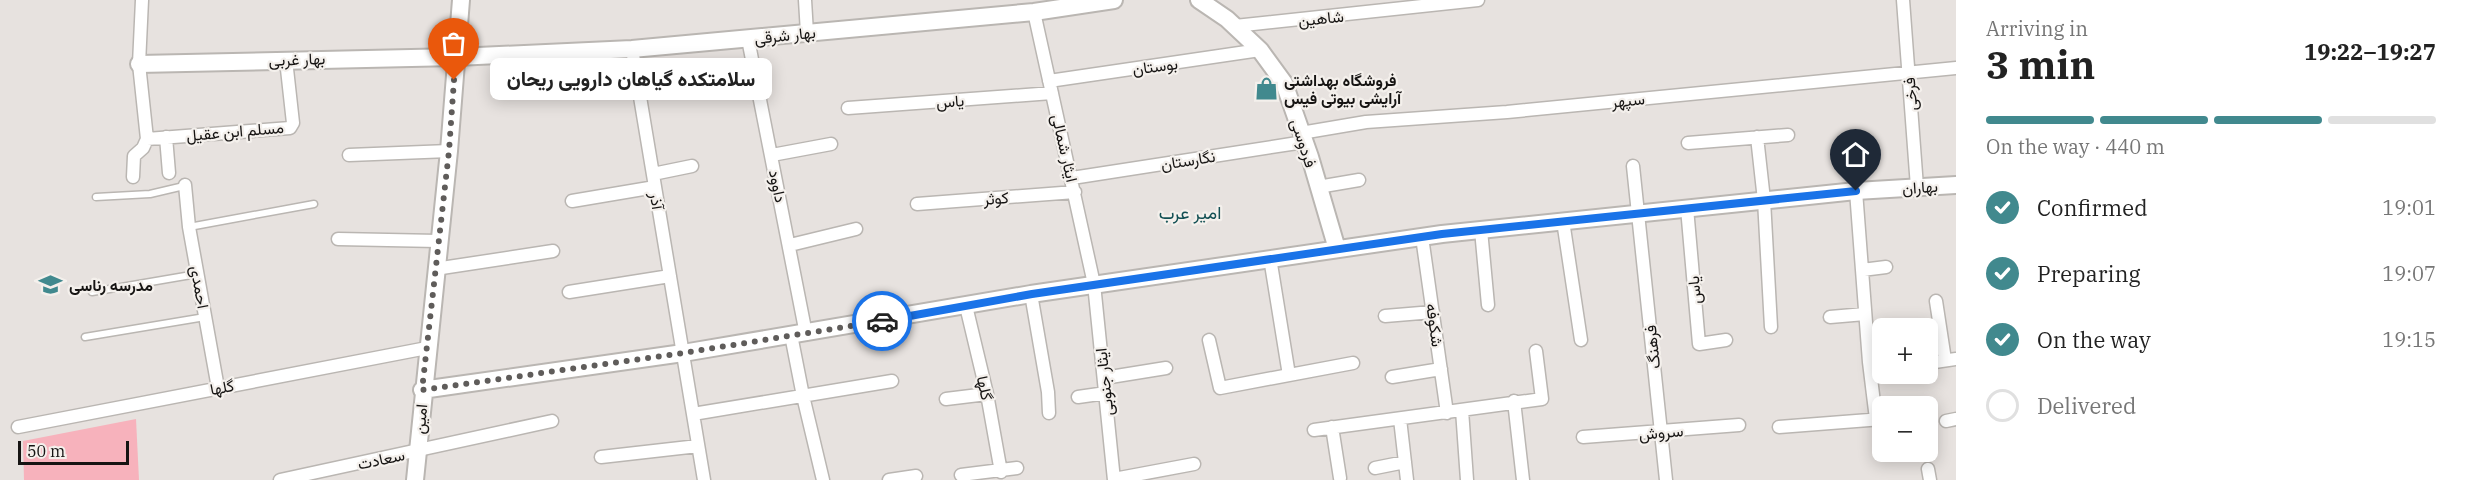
<!DOCTYPE html>
<meta charset="utf-8">
<style>
:root{--surface:#fff;--page:#f2f2f2;--text:#222;--muted:#767676;--line:#e0e0e0;--accent:#41898e}
body{margin:0;font-family:"IBM Plex Serif",Vazirmatn,serif;background:var(--page);color:var(--text);height:100vh;display:flex;flex-direction:column;font-size:22px;white-space:nowrap}
*{box-sizing:border-box;margin:0}
p{font-size:20px;color:var(--muted)}
.icon{flex:none;width:33px;height:33px;fill:none;stroke:currentColor;stroke-width:2;stroke-linecap:round;stroke-linejoin:round}
.map{position:relative;flex:1;overflow:hidden}
.sheet{display:flex;flex-direction:column;background:var(--surface);width:510px}
.sheet>*{flex:none}
.fabs{position:absolute;left:1872px;top:318px;display:grid;gap:12px}
.fabs a{display:grid;place-items:center;width:66px;height:66px;border-radius:9px;background:var(--surface);box-shadow:0 3px 15px #0003;font-size:30px}
.scale{position:absolute;left:18px;bottom:15px;width:111px;box-sizing:border-box;padding-left:6px;border:3px solid #161413;border-top:0;font-size:16px;line-height:21px;white-space:nowrap;color:#161413;-webkit-text-stroke:4px #f4f0ec;paint-order:stroke}
.pin{position:absolute;display:grid;place-items:center;width:51px;height:51px;color:#fff;margin:-62px -26px;border-radius:50% 50% 50% 0;rotate:-45deg;box-shadow:0 0 6px #0007}
.pin .icon{rotate:45deg}
.courier{position:absolute;display:grid;place-items:center;width:60px;height:60px;margin:-30px;border:4px solid #1a73e8;border-radius:50%;background:#fff;color:#222;box-shadow:0 2px 8px #0007}
.bubble{position:absolute;height:42px;border-radius:9px;background:var(--surface);box-shadow:0 3px 15px #0003;font-size:20px;font-weight:800;line-height:42px;text-align:center}
.overview em{font-style:normal;font-weight:800}
.overview div{display:flex;flex-direction:column-reverse}
.overview{display:flex;align-items:center;justify-content:space-between;height:102px;padding:0 30px}
h1{font-size:39px;font-weight:800;line-height:45px}
.bar{display:grid;grid-template-columns:repeat(4,1fr);gap:9px 6px;align-content:center;height:72px;padding:0 30px}
.bar i{height:8px;border-radius:4px;background:var(--line)}
.bar .on{background:var(--accent)}
.bar p{grid-column:span 4}
ol{padding:0 30px;list-style:none}
li{display:flex;align-items:center;gap:18px;height:66px}
li p{margin-inline-start:auto}
li .icon{padding:6px;border-radius:50%;background:var(--accent);color:#fff;stroke-width:4}
li:last-child{color:var(--muted)}
li i{width:33px;height:33px;border:3px solid var(--line);border-radius:50%}
main{display:flex;flex:1;min-height:0}
.map>svg:first-child{display:block}
.green{fill:#f7b2bc}
.lines{fill:none;stroke-linecap:round;stroke-linejoin:round}
.lane-casing{stroke:#bab6b2;stroke-width:9}
.street-casing{stroke:#bab6b2;stroke-width:15}
.secondary-casing{stroke:#bab6b2;stroke-width:20}
.lane{stroke:#fff;stroke-width:6}
.street{stroke:#fff;stroke-width:12}
.secondary{stroke:#fff;stroke-width:16}
.done{stroke:#5f5c5a;stroke-width:6;stroke-dasharray:0 10.8}
.route{stroke:#1a73e8;stroke-width:8}
.labels{text-anchor:middle;dominant-baseline:central;stroke-width:4.5;stroke-linejoin:round;paint-order:stroke}
.street-label{font-size:16px;fill:#161413;stroke:#f4f0ec}
.poi-label{font-size:16px;font-weight:bold;fill:#161413;stroke:#f4f0ec;text-anchor:start}
.neighbourhood-label{font-size:18px;fill:#135054;stroke:#f4f0ec}
</style>
<main>
<div class="map">
<svg width="1956" height="480" viewBox="0 0 1956 480">
<rect width="100%" height="100%" fill="#e7e2df"/>
<path class="green" d="M 136,419 L 139,480 L 24,480 L 23,441 Z"/>
<g class="lines">
<defs>
<path id="lane" d="M 96,197 L 150,194 L 184,186
M 189,227 L 314,204
M 92,292 L 197,274
M 85,337 L 205,317"/>
<path id="street" d="M 805,0 L 807,33
M 1903,0 L 1917,187
M 1034,12 L 1094,284 L 1114,480
M 1235,26 L 1478,0
M 748,39 L 806,334
M 632,49 L 704,480
M 1049,81 L 1260,50
M 848,108 L 1052,93
M 1301,133 L 1366,122 L 1507,112 L 1956,68
M 166,137 L 169,173
M 1757,137 L 1764,200 L 1771,327
M 147,139 L 290,128 L 293,123 L 286,60
M 1688,143 L 1788,135
M 349,155 L 449,151
M 772,155 L 831,144
M 1633,166 L 1666,480
M 653,174 L 692,166
M 133,177 L 134,156 L 143,148 L 147,139 L 139,64 L 142,0
M 1072,178 L 1304,142
M 185,185 L 189,227 L 218,388
M 1318,187 L 1359,180
M 1856,191 L 1869,362 L 1876,419
M 572,201 L 655,187
M 917,204 L 1075,192
M 1687,208 L 1699,344 L 1726,340
M 1563,221 L 1581,340
M 1481,230 L 1488,305
M 1422,237 L 1447,413
M 338,239 L 438,241
M 790,245 L 856,229
M 1270,258 L 1289,375
M 435,269 L 553,251
M 1862,270 L 1886,267
M 569,292 L 670,276
M 1031,294 L 1048,392 L 1049,413
M 1936,301 L 1945,360
M 966,306 L 987,394 L 1001,472
M 1385,316 L 1433,312
M 1830,317 L 1865,314
M 791,335 L 803,396 L 823,480
M 1209,340 L 1220,388 L 1353,363
M 1928,363 L 1956,359
M 1392,377 L 1441,369
M 1104,378 L 1166,368
M 1078,397 L 1106,393
M 946,399 L 987,394
M 1514,401 L 1523,480
M 1462,410 L 1467,480
M 693,414 L 892,381
M 1400,419 L 1407,480
M 1946,421 L 1956,419
M 18,427 L 427,348
M 1332,427 L 1340,478
M 1779,427 L 1882,419
M 1314,430 L 1542,399 L 1536,351
M 1583,437 L 1739,425
M 601,457 L 698,446
M 1375,468 L 1405,462
M 1928,469 L 1930,480
M 961,475 L 1017,468
M 1114,479 L 1194,464
M 280,480 L 552,421
M 889,480 L 916,476"/>
<path id="secondary" d="M 1199,0 L 1227,19 L 1260,50 L 1284,83 L 1310,157 L 1337,249
M 139,64 L 456,57 L 632,49 L 1034,12 L 1114,0
M 422,390 L 683,353 L 1031,294 L 1442,234 L 1856,191 L 1956,185
M 415,480 L 449,151 L 461,0"/>
</defs>
<use href="#lane" class="lane-casing"/>
<use href="#street" class="street-casing"/>
<use href="#secondary" class="secondary-casing"/>
<use href="#lane" class="lane"/>
<use href="#street" class="street"/>
<use href="#secondary" class="secondary"/>
</g>
<g class="lines">
<path class="done" d="M 454,80 L 449,151 L 422,390 L 683,353 L 882,321"/>
<path class="route" d="M 882,321 L 1032,294 L 1442,234 L 1856,191"/>
</g>
<defs>
<symbol id="shop-bare" viewBox="-9 -9 18 18"><path d="M-5-2.5h2.3a2.7 3.5 0 0 1 5.4 0H5L5.5 6h-11ZM-1.5-2.5h3a1.5 2.3 0 0 0-3 0Z" fill="#41898e" stroke="#f4f0ec" stroke-width="2.5" paint-order="stroke"/></symbol>
<symbol id="school-bare" viewBox="-9 -9 18 18"><path d="M0-5L7-2L0 1L-7-2ZM-4 1L0 2.5L4 1V4Q0 6-4 4Z" fill="#41898e" stroke="#f4f0ec" stroke-width="2.5" paint-order="stroke"/></symbol>
</defs>
<g fill-rule="evenodd">
<use href="#shop-bare" x="1250" y="72" width="33" height="33"/>
<use href="#school-bare" x="34" y="268" width="33" height="33"/>
</g>
<g class="labels">
<g class="street-label">
<text transform="translate(1321 18) rotate(-6)">شاهین</text>
<text transform="translate(785 35) rotate(-6)">بهار شرقی</text>
<text transform="translate(297 59) rotate(-2)">بهار غربی</text>
<text transform="translate(1155 66) rotate(-8)">بوستان</text>
<text transform="translate(1910 94) rotate(-94)">فرخی</text>
<text transform="translate(1628 100) rotate(-6)">سپهر</text>
<text transform="translate(950 101) rotate(-4)">یاس</text>
<text transform="translate(235 131) rotate(-5)">مسلم ابن عقیل</text>
<text transform="translate(1304 143) rotate(72)">فردوسی</text>
<text transform="translate(1065 148) rotate(77)">ایثار شمالی</text>
<text transform="translate(1188 160) rotate(-9)">نگارستان</text>
<text transform="translate(778 186) rotate(78)">داوود</text>
<text transform="translate(1920 187) rotate(-4)">بهاران</text>
<text transform="translate(996 198) rotate(-4)">کوثر</text>
<text transform="translate(657 201) rotate(81)">آذر</text>
<text transform="translate(200 287) rotate(80)">احمدی</text>
<text transform="translate(1694 290) rotate(-95)">یاس</text>
<text transform="translate(1435 325) rotate(82)">شکوفه</text>
<text transform="translate(1652 347) rotate(-96)">فرهنگ</text>
<text transform="translate(1104 382) rotate(-96)">ایثار جنوبی</text>
<text transform="translate(222 387) rotate(-11)">گلها</text>
<text transform="translate(985 388) rotate(78)">گلها</text>
<text transform="translate(420 419) rotate(-85)">امین</text>
<text transform="translate(1661 432) rotate(-5)">سروش</text>
<text transform="translate(381 459) rotate(-12)">سعادت</text>
</g>
<g class="poi-label">
<text x="1284" y="80">فروشگاه بهداشتی<tspan x="1284" dy="18">آرایشی بیوتی فیس</tspan></text>
<text x="69" y="285">مدرسه رناسی</text>
</g>
<g class="neighbourhood-label">
<text x="1190" y="212">امیر عرب</text>
</g>
</g>
</svg>
<div class="fabs">
<a>+</a>
<a>−</a>
</div>
<div class="scale">50 m</div>
<div class="pin" style="left:454px;top:80px;background:#ea580c"><svg class="icon" aria-label="bag" viewBox="0 0 24 24"><path d="M5 8h14l-1 12H6zM9 8a3 3 0 0 1 6 0"/></svg></div>
<div class="pin" style="left:1856px;top:191px;background:#1f2937"><svg class="icon" aria-label="home" viewBox="0 0 24 24"><path d="M3 11l9-7 9 7M6 9v11h12V9"/></svg></div>
<div class="courier" style="left:882px;top:321px"><svg class="icon" aria-label="car" viewBox="0 0 24 24"><path d="M5 17H2v-5l4-1 3-4h7l3 4 3 1v5h-3M9 17h6M6 11h13"/><circle cx="7" cy="17" r="2"/><circle cx="17" cy="17" r="2"/></svg></div>
<div class="bubble" style="left:490px;top:58px;width:282px">سلامتکده گیاهان دارویی ریحان</div>
</div>
<section class="sheet">
<div class="overview"><div><h1>3 min</h1><p>Arriving in</p></div><em>19:22–19:27</em></div>
<div class="bar"><i class="on"></i><i class="on"></i><i class="on"></i><i></i><p>On the way · 440 m</p></div>
<ol>
<li><svg class="icon" aria-label="check" viewBox="0 0 24 24"><path d="M5 12l5 5 9-10"/></svg>Confirmed<p>19:01</p></li>
<li><svg class="icon" aria-label="check" viewBox="0 0 24 24"><path d="M5 12l5 5 9-10"/></svg>Preparing<p>19:07</p></li>
<li><svg class="icon" aria-label="check" viewBox="0 0 24 24"><path d="M5 12l5 5 9-10"/></svg>On the way<p>19:15</p></li>
<li><i></i>Delivered</li>
</ol>
</section>
</main>
